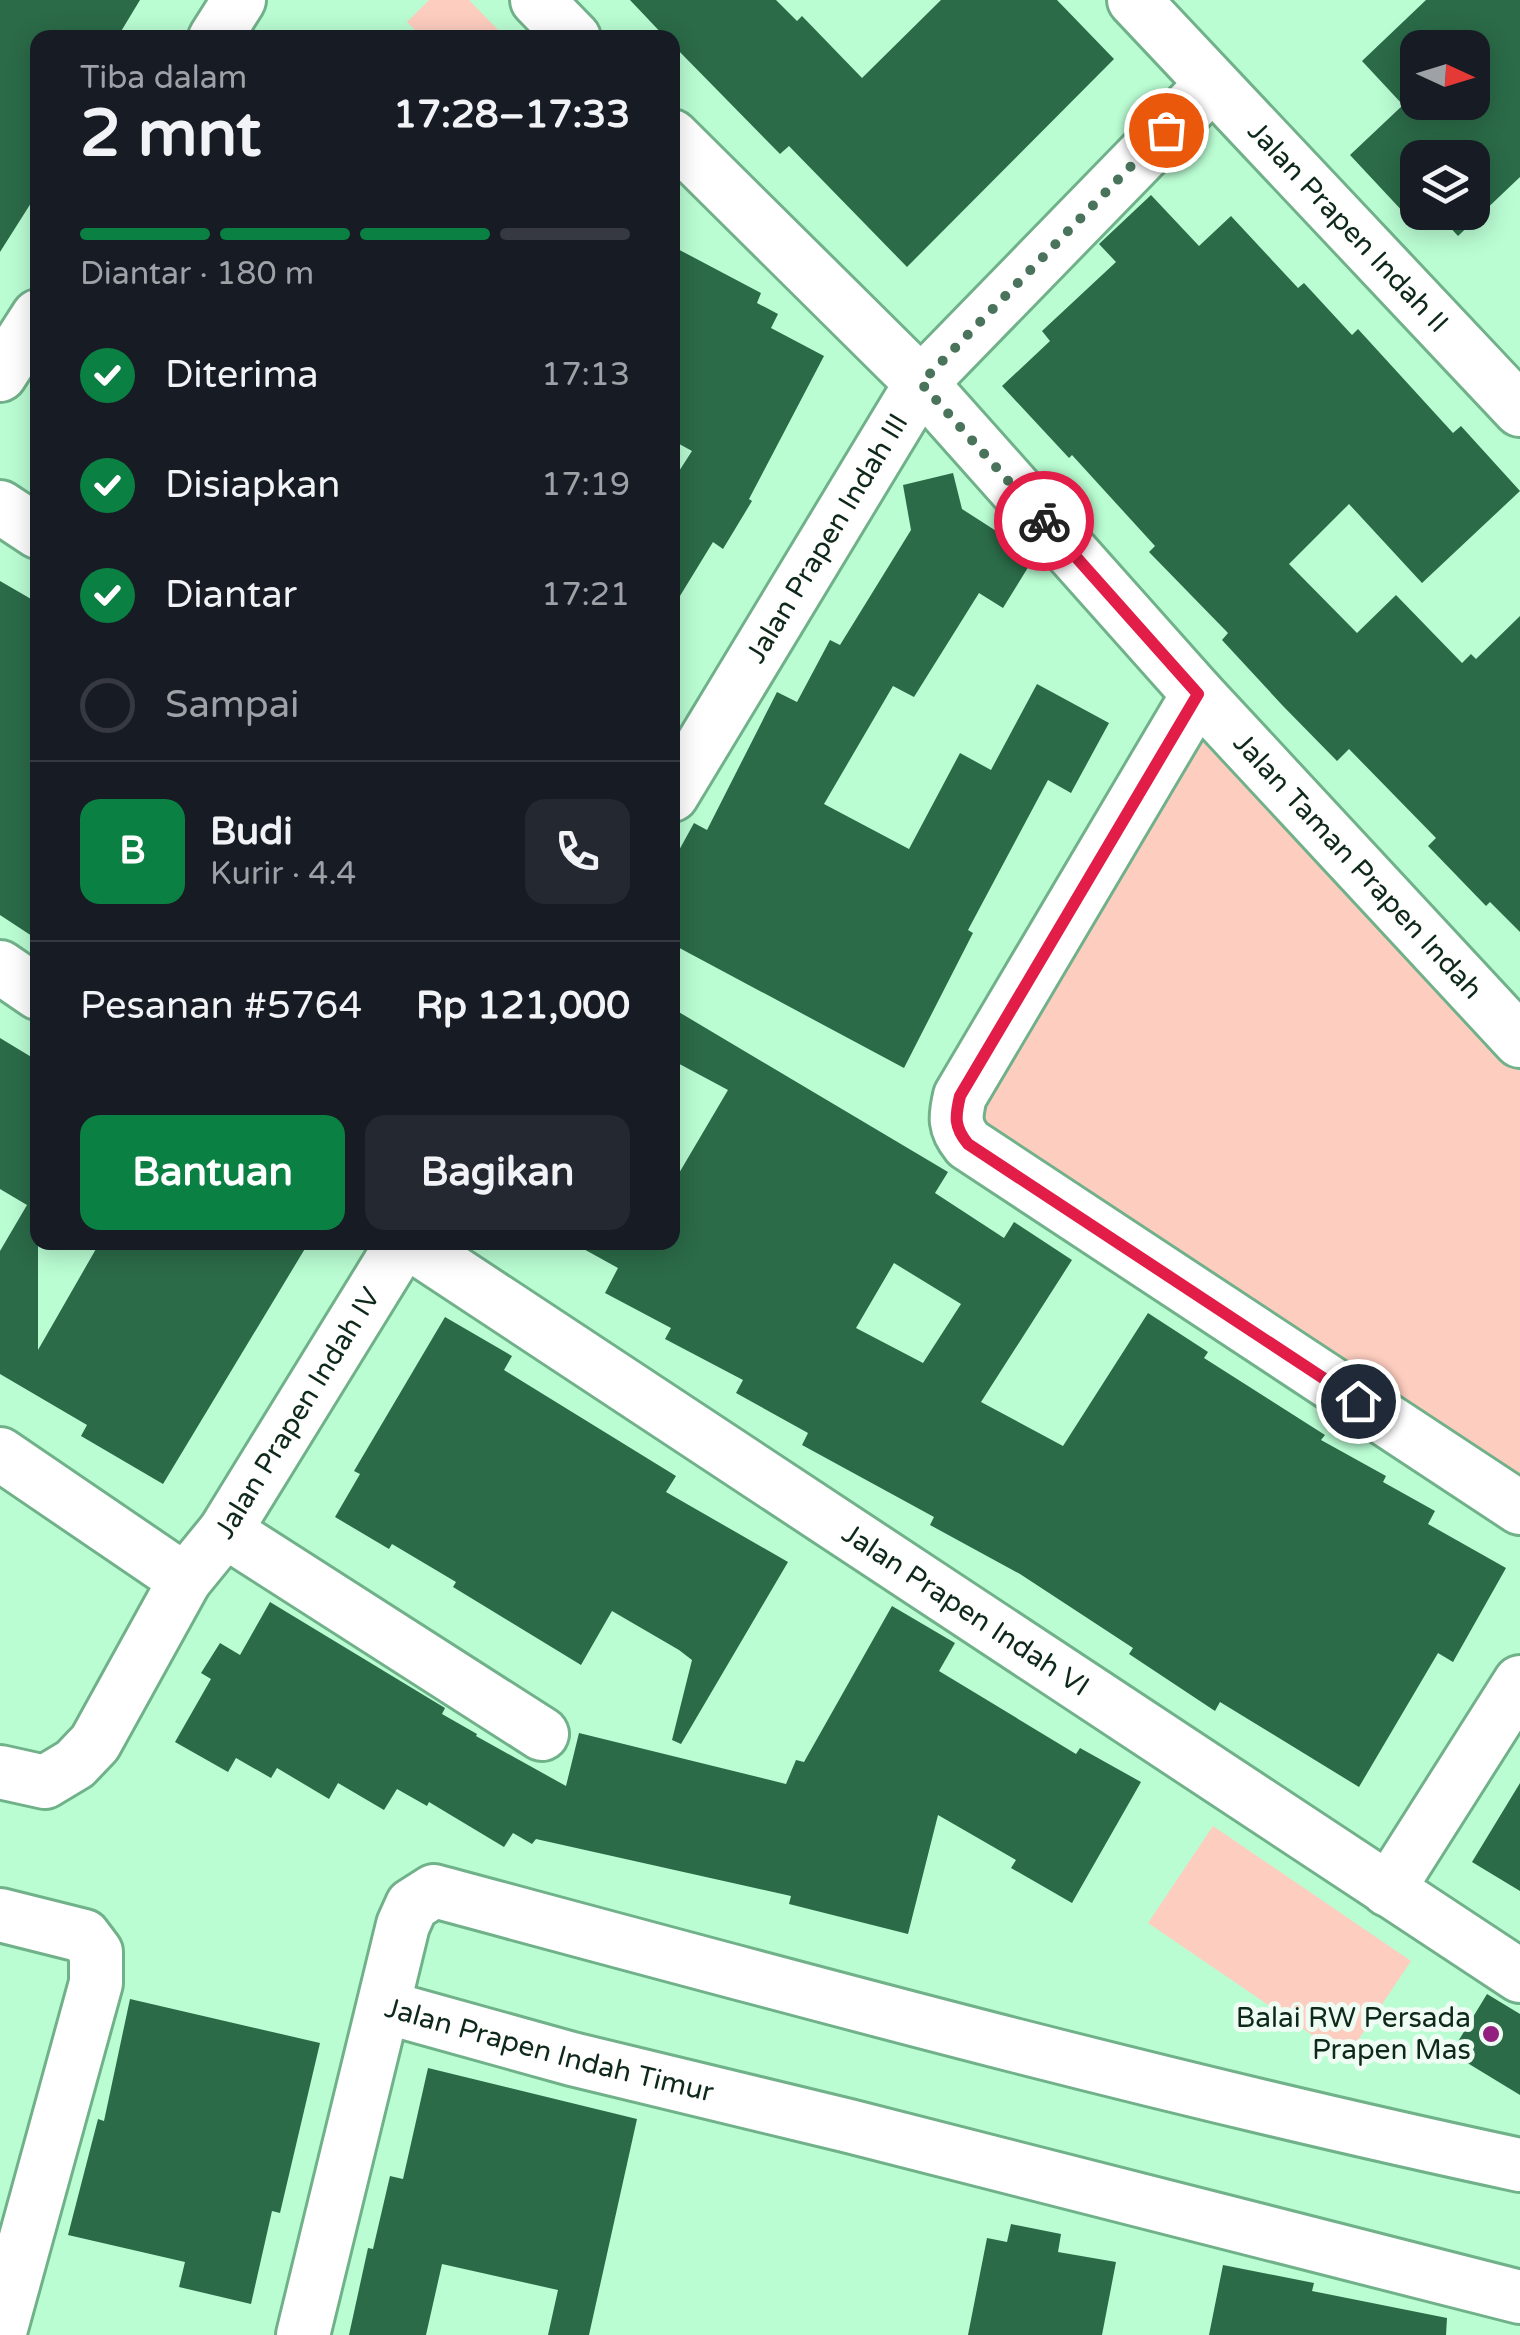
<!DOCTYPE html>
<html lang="id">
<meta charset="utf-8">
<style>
:root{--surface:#171b24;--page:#242831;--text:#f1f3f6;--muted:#9ea1a6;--line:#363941;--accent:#0b8043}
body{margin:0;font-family:"Varela Round",sans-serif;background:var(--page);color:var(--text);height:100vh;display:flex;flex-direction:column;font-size:38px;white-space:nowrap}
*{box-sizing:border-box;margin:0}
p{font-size:32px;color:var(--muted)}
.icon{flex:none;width:55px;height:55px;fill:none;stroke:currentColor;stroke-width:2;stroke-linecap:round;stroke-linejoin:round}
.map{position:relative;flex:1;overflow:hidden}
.panel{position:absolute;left:30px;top:30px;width:650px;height:1220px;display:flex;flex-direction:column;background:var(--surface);border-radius:20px;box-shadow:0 5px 25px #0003}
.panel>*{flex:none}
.needle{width:65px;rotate:94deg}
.buttons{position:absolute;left:1400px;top:30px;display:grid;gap:20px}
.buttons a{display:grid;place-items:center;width:90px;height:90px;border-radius:20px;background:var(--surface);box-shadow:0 5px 25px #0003;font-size:50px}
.pin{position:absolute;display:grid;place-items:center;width:85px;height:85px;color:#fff;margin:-42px;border:5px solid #fff;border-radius:50%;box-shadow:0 2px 10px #0007}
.courier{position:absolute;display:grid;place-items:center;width:100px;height:100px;margin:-50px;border:8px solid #e11d48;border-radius:50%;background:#fff;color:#222;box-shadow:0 2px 12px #0007}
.head em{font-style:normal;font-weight:800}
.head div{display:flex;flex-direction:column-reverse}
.head{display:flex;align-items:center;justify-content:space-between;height:170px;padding:0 50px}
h1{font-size:65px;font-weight:800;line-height:75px}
.bar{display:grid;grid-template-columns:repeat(4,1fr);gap:15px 10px;align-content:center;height:120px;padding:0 50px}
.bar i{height:12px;border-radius:8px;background:var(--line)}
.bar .on{background:var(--accent)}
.bar p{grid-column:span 4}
.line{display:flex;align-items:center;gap:25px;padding:0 50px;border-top:2px solid var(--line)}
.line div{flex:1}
.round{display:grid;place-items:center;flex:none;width:105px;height:105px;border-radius:20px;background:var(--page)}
ol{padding:0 50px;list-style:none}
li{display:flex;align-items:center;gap:30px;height:110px}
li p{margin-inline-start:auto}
li .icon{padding:10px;border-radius:50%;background:var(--accent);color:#fff;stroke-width:4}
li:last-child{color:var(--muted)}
li i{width:55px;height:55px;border:5px solid var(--line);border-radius:50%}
.button{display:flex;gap:20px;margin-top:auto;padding:20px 50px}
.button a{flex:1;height:115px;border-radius:20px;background:var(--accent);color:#fff;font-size:40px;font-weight:800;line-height:115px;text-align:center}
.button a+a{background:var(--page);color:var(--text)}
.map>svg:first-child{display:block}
.green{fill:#fdcdbf}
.building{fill:#2b6b48;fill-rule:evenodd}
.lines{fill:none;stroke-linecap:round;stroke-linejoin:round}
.minor-casing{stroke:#71b18a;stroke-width:58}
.minor{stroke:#fff;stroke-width:52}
.done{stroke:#4a735b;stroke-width:10;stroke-dasharray:0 18}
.route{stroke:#e11d48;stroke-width:12}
.poi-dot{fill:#931f7e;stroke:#effcf3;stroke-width:4}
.labels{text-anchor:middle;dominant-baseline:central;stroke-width:10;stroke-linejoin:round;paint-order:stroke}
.street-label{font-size:28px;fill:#0e281a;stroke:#effcf3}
.poi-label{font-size:28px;fill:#0e281a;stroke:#effcf3;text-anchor:end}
</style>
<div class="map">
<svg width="1520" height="2335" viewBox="0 0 1520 2335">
<rect width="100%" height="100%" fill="#bafdd3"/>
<path class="green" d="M 429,0 L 469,0 L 505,37 L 422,37 L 407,22 Z
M 1203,740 L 1520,1066 L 1520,1483 L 977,1119 Z
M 1213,1826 L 1411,1961 L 1346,2058 L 1148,1923 Z"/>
<path class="building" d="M 0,0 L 140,0 L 117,38 L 38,38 L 38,192 L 0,252 Z
M 630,0 L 776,0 L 797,21 L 802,16 L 862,78 L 941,0 L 1057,0 L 1114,59 L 907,267 L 789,146 L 780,154 L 672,44 L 672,38 L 666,38 Z
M 1426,0 L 1520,0 L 1520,177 L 1458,236 L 1436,212 L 1472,212 L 1472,158 L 1418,158 L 1418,204 L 1406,215 L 1350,155 L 1403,105 L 1362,61 ZM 1418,48 L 1472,48 L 1472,102 L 1418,102 Z
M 1151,195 L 1199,246 L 1231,216 L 1298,288 L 1304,283 L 1352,335 L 1358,329 L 1453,433 L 1461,426 L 1520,491 L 1422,583 L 1349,504 L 1289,564 L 1357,633 L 1396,595 L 1462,663 L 1471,654 L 1476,659 L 1520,616 L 1520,932 L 1490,902 L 1486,906 L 1428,846 L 1436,838 L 1349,749 L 1337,761 L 1283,706 L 1222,640 L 1228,633 L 1149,552 L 1155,546 L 1072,455 L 1069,458 L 1002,386 L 1050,341 L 1042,331 L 1116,262 L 1099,244 Z
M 672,246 L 761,293 L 757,303 L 778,314 L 771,328 L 824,356 L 749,499 L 752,501 L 723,549 L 713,542 L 672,609 L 672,482 L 692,451 L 672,440 Z
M 953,473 L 962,509 L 1035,556 L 1003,608 L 979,593 L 914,697 L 893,686 L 824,804 L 909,849 L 960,753 L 991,770 L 1037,684 L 1109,723 L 1071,793 L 1048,780 L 968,930 L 973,933 L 904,1068 L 672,944 L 672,863 L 694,823 L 707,830 L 777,692 L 797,702 L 830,640 L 840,645 L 911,530 L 903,485 Z
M 0,581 L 38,603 L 38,940 L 0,915 Z
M 672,1008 L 948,1172 L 935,1193 L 1004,1238 L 1014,1222 L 1072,1260 L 981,1402 L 1063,1446 L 1148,1313 L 1208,1352 L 1204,1358 L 1325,1435 L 1321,1440 L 1386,1476 L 1383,1482 L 1435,1511 L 1428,1524 L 1506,1568 L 1453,1662 L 1438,1653 L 1359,1787 L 1220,1702 L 1215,1711 L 1129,1654 L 1133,1648 L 1020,1574 L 930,1525 L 934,1517 L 802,1445 L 808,1433 L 736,1393 L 743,1380 L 665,1339 L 671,1328 L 605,1293 L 618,1268 L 571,1242 L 672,1242 L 672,1185 L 728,1090 L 672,1060 ZM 894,1263 L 961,1304 L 923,1363 L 856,1328 Z
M 0,1038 L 38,1061 L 38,1350 L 100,1242 L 309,1242 L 163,1484 L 81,1436 L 87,1425 L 0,1374 L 0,1251 L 27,1205 L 0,1189 Z
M 445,1317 L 512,1356 L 504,1370 L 676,1476 L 666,1492 L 788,1562 L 681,1744 L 672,1740 L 692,1660 L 679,1650 L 612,1611 L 581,1665 L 453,1587 L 456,1582 L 392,1544 L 389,1549 L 335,1517 L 360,1474 L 354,1471 Z
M 270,1602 L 445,1708 L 442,1714 L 477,1734 L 476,1736 L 566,1786 L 579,1733 L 786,1784 L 796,1760 L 804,1762 L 892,1606 L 955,1643 L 939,1671 L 1076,1754 L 1080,1748 L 1141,1782 L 1072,1903 L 1011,1868 L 1016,1860 L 938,1815 L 908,1934 L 789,1904 L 791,1896 L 536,1839 L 532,1844 L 513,1833 L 504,1847 L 429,1802 L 427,1806 L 397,1789 L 384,1810 L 338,1783 L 329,1799 L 277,1768 L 271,1778 L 236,1758 L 228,1772 L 175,1742 L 211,1679 L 201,1673 L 220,1643 L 240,1655 Z
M 1520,1783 L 1520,1891 L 1472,1862 Z
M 1487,1994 L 1520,2014 L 1520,2095 L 1451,2053 Z
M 130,1999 L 320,2043 L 280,2213 L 272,2211 L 251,2304 L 179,2287 L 185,2262 L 68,2235 L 98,2119 L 104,2121 Z
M 428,2068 L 637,2119 L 589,2335 L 548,2335 L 558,2290 L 442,2264 L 426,2335 L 349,2335 L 368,2248 L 373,2249 L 390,2176 L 403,2179 Z
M 1011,2224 L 1061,2234 L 1058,2252 L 1116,2262 L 1102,2335 L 968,2335 L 987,2238 L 1007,2242 Z
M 1223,2265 L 1314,2283 L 1312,2291 L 1447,2318 L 1446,2335 L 1209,2335 Z"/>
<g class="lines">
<defs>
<g id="minor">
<path d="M 537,0 L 574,38"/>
<path id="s1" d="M 1134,0 L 1520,410"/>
<path d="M 215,38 L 239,0"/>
<path id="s2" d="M 672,136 L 921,383 L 1198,694 L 1520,1041"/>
<path d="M 0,375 L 38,316"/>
<path d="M 0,507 L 38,532"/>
<path d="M 1198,694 L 960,1096 C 955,1117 954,1127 968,1144 L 1520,1508"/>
<path id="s3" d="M 672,795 L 921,383 L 1212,84"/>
<path d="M 0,967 L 38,993"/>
<path id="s4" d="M 408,1242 L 1520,1976"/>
<path d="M 0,1454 L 185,1580"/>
<path d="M 225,1531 L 542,1734"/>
<path id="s5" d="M 0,1772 L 45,1782 L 75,1764 L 95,1743 L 185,1580 L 225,1531 L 403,1242"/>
<path d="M 1388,1890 L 1520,1682"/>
<path d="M 0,1915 L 84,1936 L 96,1952 L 96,1983 L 0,2332"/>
<path id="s6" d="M 385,2007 L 572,2059 L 849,2126 L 1520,2297"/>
<path d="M 303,2335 L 403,1925 L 412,1905 L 434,1891 C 794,1988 1155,2087 1520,2165"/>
</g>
</defs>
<use href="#minor" class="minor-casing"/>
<use href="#minor" class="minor"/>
</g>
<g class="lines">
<path class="done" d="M 1044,521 L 921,383 L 1166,130"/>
<path class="route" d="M 1044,521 L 1198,694 L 960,1096 C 955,1117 954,1127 968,1144 L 1358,1401"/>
</g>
<circle class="poi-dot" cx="1491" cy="2034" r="10"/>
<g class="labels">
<g class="street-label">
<text stroke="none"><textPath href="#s1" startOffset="312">Jalan Prapen Indah II</textPath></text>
<text stroke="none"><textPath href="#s3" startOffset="300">Jalan Prapen Indah III</textPath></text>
<text stroke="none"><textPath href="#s2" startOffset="1002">Jalan Taman Prapen Indah</textPath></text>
<text stroke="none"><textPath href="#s5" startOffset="498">Jalan Prapen Indah IV</textPath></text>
<text stroke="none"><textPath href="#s4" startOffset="668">Jalan Prapen Indah VI</textPath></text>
<text stroke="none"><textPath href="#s6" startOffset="170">Jalan Prapen Indah Timur</textPath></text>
</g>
<g class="poi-label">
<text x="1471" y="2018">Balai RW Persada<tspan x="1471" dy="32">Prapen Mas</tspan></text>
</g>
</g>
</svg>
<div class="buttons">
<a><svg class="needle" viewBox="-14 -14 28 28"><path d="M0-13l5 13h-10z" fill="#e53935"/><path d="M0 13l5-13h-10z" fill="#9ea1a6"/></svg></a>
<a><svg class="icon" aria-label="layers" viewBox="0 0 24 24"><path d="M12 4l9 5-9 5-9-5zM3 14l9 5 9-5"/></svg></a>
</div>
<div class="pin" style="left:1166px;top:130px;background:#ea580c"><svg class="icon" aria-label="bag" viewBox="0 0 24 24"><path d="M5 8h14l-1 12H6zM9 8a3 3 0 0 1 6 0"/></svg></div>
<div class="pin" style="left:1358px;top:1401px;background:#1f2937"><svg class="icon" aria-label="home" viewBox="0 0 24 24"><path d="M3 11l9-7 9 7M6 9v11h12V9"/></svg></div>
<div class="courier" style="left:1044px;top:521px"><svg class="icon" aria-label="bike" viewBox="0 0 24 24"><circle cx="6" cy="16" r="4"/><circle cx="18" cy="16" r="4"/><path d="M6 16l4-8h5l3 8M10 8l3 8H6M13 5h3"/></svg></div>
<section class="panel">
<div class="head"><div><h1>2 mnt</h1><p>Tiba dalam</p></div><em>17:28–17:33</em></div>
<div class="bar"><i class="on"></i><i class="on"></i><i class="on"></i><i></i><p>Diantar · 180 m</p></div>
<ol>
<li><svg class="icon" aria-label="check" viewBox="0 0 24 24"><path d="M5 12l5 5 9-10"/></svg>Diterima<p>17:13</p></li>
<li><svg class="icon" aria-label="check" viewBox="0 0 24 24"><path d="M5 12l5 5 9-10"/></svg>Disiapkan<p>17:19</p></li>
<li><svg class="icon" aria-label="check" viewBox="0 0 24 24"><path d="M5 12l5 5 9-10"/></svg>Diantar<p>17:21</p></li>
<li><i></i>Sampai</li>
</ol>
<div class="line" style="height:180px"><b class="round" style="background:var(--accent);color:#fff">B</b><div><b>Budi</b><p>Kurir · 4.4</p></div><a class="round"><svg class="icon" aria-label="phone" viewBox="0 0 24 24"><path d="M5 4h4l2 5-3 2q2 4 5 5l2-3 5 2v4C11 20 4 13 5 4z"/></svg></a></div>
<div class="line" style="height:130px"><div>Pesanan #5764</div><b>Rp 121,000</b></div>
<div class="button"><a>Bantuan</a><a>Bagikan</a></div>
</section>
</div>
